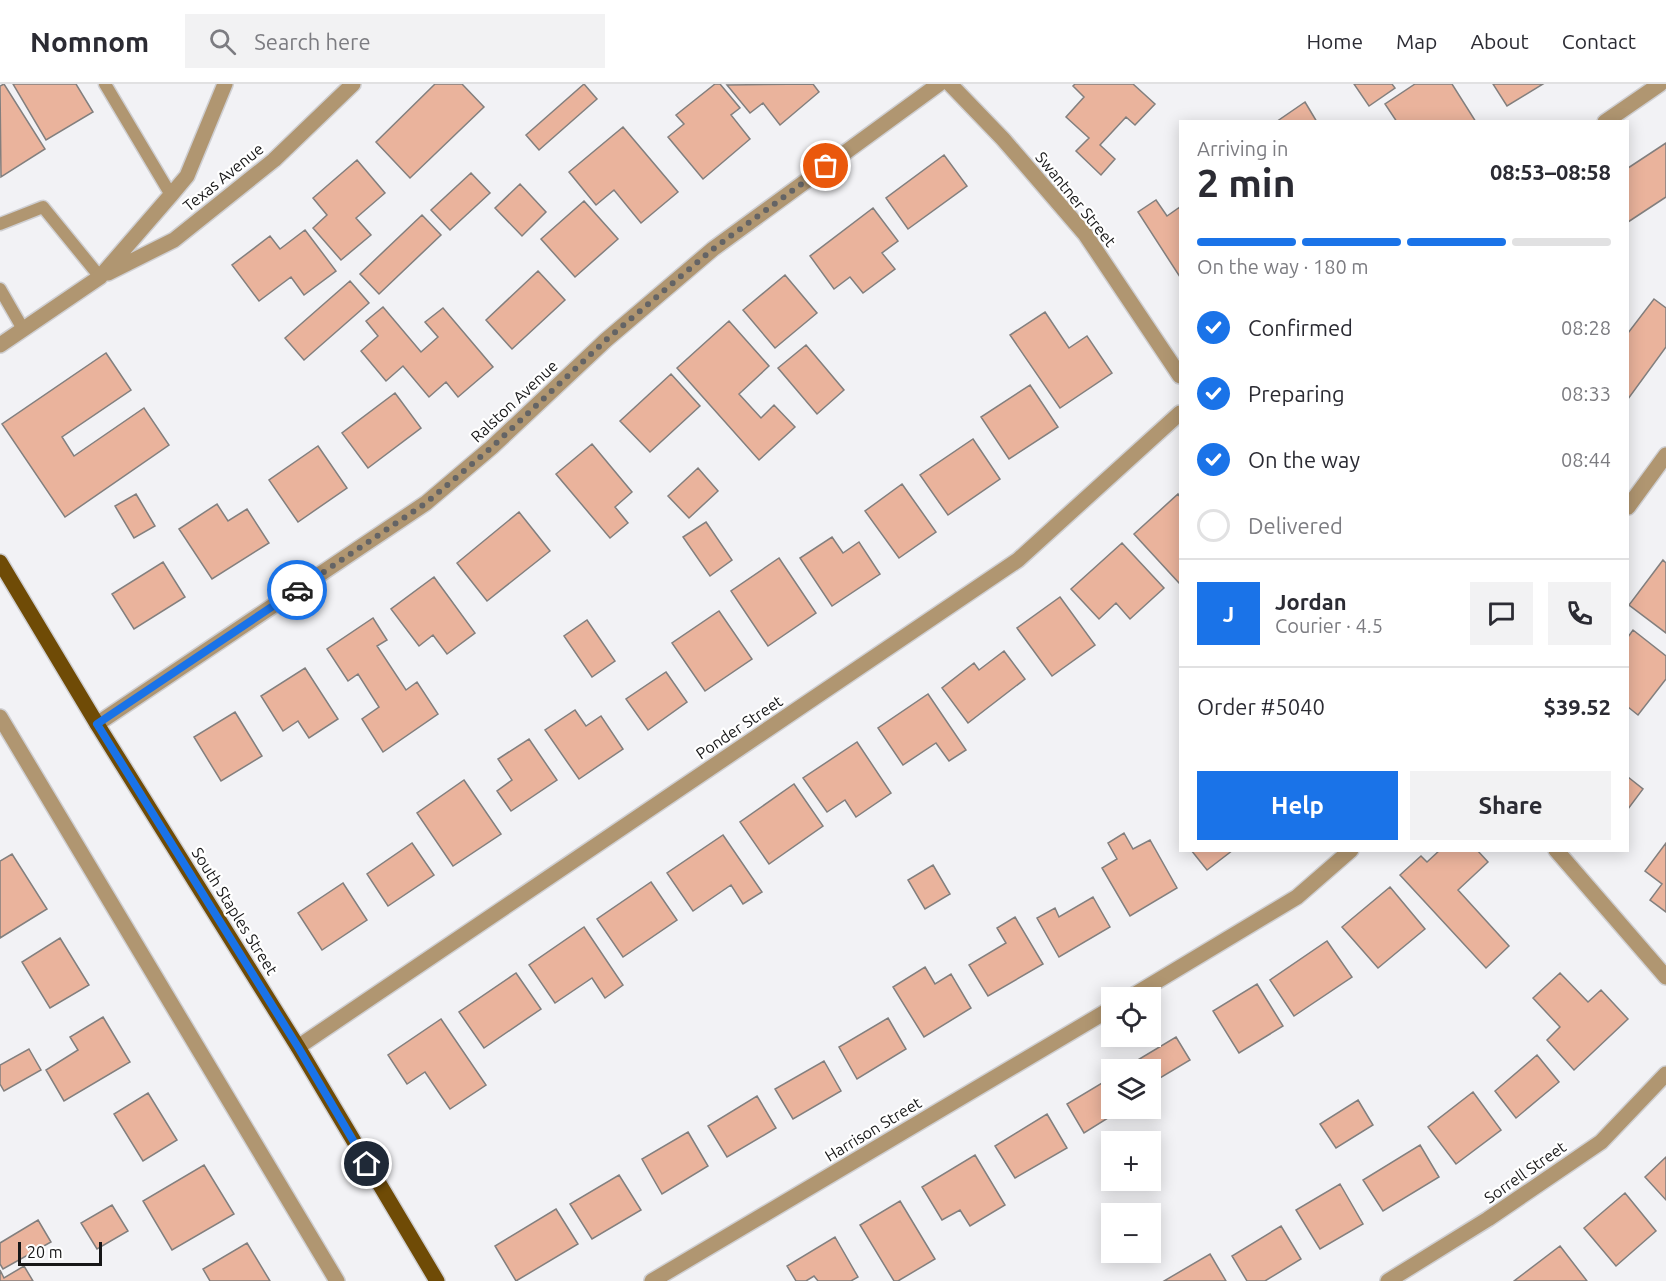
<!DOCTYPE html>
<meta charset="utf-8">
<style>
:root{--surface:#fff;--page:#f2f2f3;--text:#2b2b33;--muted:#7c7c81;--line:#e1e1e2;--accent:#1a73e8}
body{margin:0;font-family:Ubuntu,sans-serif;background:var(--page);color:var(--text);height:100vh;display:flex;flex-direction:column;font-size:22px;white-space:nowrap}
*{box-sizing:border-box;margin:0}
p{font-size:20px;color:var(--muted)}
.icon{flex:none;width:33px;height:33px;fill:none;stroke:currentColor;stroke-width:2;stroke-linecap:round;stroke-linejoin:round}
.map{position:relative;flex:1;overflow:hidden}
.details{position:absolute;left:1179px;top:36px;width:450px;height:732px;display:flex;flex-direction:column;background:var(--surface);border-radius:0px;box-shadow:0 3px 15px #0003}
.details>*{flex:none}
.tools{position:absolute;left:1101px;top:903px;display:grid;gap:12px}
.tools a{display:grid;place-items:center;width:60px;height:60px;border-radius:0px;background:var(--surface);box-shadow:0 3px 15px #0003;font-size:30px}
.scale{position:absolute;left:18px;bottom:15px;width:84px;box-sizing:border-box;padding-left:6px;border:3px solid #171718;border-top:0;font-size:16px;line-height:21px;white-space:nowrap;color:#171718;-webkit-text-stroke:4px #fff;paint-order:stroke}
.pin{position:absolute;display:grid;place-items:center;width:51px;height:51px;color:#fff;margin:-26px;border:3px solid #fff;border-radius:50%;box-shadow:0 2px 6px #0007}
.courier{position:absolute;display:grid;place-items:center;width:60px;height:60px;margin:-30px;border:4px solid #1a73e8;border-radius:50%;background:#fff;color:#222;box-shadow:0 2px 8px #0007}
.summary em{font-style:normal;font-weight:600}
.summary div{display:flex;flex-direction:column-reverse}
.summary{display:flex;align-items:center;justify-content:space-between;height:102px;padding:0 18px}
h1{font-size:39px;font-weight:600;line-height:45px}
.bar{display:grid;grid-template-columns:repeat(4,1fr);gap:9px 6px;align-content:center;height:72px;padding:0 18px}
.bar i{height:8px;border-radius:4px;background:var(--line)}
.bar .active{background:var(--accent)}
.bar p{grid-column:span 4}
.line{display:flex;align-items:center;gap:15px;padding:0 18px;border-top:2px solid var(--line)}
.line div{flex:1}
.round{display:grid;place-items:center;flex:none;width:63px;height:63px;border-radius:0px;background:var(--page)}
ol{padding:0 18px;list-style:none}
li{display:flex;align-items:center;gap:18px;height:66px}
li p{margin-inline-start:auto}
li .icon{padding:6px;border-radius:50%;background:var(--accent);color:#fff;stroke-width:4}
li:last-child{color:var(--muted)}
li i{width:33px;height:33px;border:3px solid var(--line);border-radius:50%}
.primary-button{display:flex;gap:12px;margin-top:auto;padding:12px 18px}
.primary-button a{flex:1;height:69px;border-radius:0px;background:var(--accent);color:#fff;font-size:24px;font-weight:600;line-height:69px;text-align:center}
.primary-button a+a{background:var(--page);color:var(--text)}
header{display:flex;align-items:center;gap:36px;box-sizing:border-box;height:84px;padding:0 30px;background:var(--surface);border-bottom:2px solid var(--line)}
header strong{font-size:28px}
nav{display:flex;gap:33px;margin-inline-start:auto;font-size:21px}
.search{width:420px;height:54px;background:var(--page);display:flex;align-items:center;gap:15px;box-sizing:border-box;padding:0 21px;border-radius:0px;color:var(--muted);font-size:22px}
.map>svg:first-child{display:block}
.building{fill:#eab39c;stroke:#827f7e;stroke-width:1.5}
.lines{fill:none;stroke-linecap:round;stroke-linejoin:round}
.service-casing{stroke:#cfcfd2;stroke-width:15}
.minor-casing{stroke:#cfcfd2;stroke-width:18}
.primary-casing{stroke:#cfcfd2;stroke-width:18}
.service{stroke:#b09671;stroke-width:12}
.minor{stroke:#b09671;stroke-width:15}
.primary{stroke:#6f4b06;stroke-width:15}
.done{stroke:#646465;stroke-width:6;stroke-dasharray:0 10.8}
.route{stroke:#1a73e8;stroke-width:8}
.labels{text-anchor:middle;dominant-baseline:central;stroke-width:4.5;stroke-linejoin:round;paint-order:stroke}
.street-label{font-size:16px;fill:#171718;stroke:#fff}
</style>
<header>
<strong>Nomnom</strong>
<div class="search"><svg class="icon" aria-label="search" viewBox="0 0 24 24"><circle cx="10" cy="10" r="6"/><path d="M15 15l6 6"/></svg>Search here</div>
<nav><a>Home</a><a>Map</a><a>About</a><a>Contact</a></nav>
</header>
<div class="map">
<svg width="1666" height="1197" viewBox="0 0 1666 1197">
<rect width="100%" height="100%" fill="#f2f2f5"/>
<path class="building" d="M 4,0 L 45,65 L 1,93 L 0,2 Z
M 13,0 L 76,0 L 93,28 L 46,56 Z
M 435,0 L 462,0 L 484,23 L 410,94 L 376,58 Z
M 584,0 L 597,15 L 539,66 L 526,51 Z
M 715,0 L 720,0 L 740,24 L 731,31 L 750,55 L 703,95 L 668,53 L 684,40 L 676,31 Z
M 813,0 L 819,8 L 780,41 L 763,19 L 750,29 L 727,1 Z
M 1075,0 L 1133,0 L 1155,20 L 1135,41 L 1126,33 L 1100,61 L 1115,75 L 1101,91 L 1076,67 L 1089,54 L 1066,33 L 1084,13 L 1073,2 Z
M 1354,0 L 1392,0 L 1395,4 L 1369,22 Z
M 1415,0 L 1452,0 L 1476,38 L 1397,38 L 1385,20 Z
M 1493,0 L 1543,0 L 1507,22 Z
M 1305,18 L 1317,38 L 1276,38 Z
M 623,43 L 678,108 L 641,139 L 614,106 L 596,121 L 569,88 Z
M 1666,59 L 1666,113 L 1628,138 L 1628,84 Z
M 944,71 L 967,102 L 908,145 L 886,114 Z
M 357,76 L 385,109 L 356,134 L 371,151 L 341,176 L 313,144 L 327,131 L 313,114 Z
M 471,89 L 490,109 L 450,146 L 431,126 Z
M 520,100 L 546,128 L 522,152 L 495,124 Z
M 1156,116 L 1167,132 L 1180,123 L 1180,193 L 1138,128 Z
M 584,117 L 618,155 L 575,193 L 541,155 Z
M 873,124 L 898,157 L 882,169 L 895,185 L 863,209 L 850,193 L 834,205 L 810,172 Z
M 422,131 L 441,151 L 379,210 L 360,190 Z
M 305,146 L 336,187 L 304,211 L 291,193 L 259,217 L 232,181 L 270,152 L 280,165 Z
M 538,187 L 565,216 L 512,265 L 486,236 Z
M 785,191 L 817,229 L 775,264 L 743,226 Z
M 350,197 L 369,219 L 304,276 L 285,254 Z
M 1654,215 L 1666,224 L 1666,263 L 1628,315 L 1628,249 Z
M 383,223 L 421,268 L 438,253 L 425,238 L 443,224 L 493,283 L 458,313 L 446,298 L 429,313 L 403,282 L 386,297 L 361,267 L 378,252 L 366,237 Z
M 1045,228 L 1069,264 L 1087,252 L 1112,289 L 1060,324 L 1010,251 Z
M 729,237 L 769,282 L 739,310 L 761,334 L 774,321 L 795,343 L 759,376 L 677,284 Z
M 806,261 L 844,306 L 817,330 L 778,284 Z
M 106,269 L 131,306 L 62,353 L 74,372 L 144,324 L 169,361 L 65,433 L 2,340 Z
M 671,290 L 700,322 L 650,368 L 620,337 Z
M 1030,301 L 1058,343 L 1009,375 L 981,333 Z
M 395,309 L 421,344 L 368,384 L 342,349 Z
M 973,355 L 1000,395 L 948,431 L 920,391 Z
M 592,360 L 632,408 L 615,423 L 628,439 L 610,454 L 556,390 Z
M 318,362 L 347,404 L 298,438 L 269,396 Z
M 698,384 L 718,407 L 689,434 L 668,412 Z
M 902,400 L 936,448 L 899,474 L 865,427 Z
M 136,410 L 155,442 L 134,454 L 115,422 Z
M 1178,410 L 1180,413 L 1180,500 L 1134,450 Z
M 217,420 L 228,437 L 247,425 L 269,459 L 212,495 L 179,445 Z
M 519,428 L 550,467 L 487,517 L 457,479 Z
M 706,438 L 732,476 L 710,492 L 683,453 Z
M 832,453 L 843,469 L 859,458 L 880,490 L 832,522 L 800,474 Z
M 1122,459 L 1164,504 L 1130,535 L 1116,519 L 1099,535 L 1071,505 Z
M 779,474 L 816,529 L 768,562 L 731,507 Z
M 1663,476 L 1666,479 L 1666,549 L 1629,521 Z
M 163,478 L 185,513 L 134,545 L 112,510 Z
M 434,493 L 475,549 L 447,570 L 433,551 L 419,562 L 391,525 Z
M 1060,513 L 1095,561 L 1052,592 L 1017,544 Z
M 719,527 L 752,575 L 705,607 L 672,559 Z
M 373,534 L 387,556 L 377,562 L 406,606 L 417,598 L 438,630 L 383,668 L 362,635 L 379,623 L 358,590 L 348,597 L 327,565 Z
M 587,536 L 615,577 L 592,593 L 564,552 Z
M 1633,546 L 1666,572 L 1666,595 L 1638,631 L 1628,623 L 1628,553 Z
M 1004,567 L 1025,595 L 968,639 L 942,604 L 974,579 L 979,586 Z
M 305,584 L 338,635 L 309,654 L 298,637 L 283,647 L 261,612 Z
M 666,588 L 687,618 L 648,646 L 626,615 Z
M 928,610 L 966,666 L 949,677 L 936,659 L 903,681 L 878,644 Z
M 575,626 L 586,642 L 601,632 L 623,665 L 579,695 L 545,646 Z
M 235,628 L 262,672 L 221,697 L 194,653 Z
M 529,655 L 557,696 L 511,727 L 497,707 L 512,696 L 498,675 Z
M 857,658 L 891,709 L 856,733 L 845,716 L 827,728 L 803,694 Z
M 1628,693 L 1643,705 L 1628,725 Z
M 464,696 L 501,750 L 453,782 L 417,729 Z
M 794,700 L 823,742 L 769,780 L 740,738 Z
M 1124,749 L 1133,765 L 1150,756 L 1177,804 L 1130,832 L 1102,784 L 1117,775 L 1108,759 Z
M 723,751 L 762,808 L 743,820 L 731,801 L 693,827 L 667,789 Z
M 412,759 L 434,791 L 388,822 L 367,790 Z
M 1666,759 L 1666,828 L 1650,816 L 1662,800 L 1645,787 Z
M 1191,766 L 1233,766 L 1207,786 Z
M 1440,766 L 1477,766 L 1488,778 L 1458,806 L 1509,862 L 1486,884 L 1400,791 L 1421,772 L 1427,778 Z
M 12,770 L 47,825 L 0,854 L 0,777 Z
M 933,781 L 950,810 L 925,825 L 908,796 Z
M 651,798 L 677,836 L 623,873 L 597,835 Z
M 343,799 L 367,836 L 322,866 L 298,829 Z
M 1390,803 L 1425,845 L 1378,884 L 1342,843 Z
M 1093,813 L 1110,843 L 1059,873 L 1037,834 L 1055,824 L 1059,833 Z
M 1015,833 L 1043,880 L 988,912 L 969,881 L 1006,859 L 997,844 Z
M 584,843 L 623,901 L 605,914 L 592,894 L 555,919 L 529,881 Z
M 60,854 L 89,901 L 50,924 L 22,878 Z
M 1327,857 L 1352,893 L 1294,932 L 1270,896 Z
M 925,883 L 935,900 L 951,890 L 971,924 L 924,953 L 893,903 Z
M 516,889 L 541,925 L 484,964 L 459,928 Z
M 1560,889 L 1588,918 L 1601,906 L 1628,935 L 1574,986 L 1547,956 L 1560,943 L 1533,914 Z
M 1257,900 L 1283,942 L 1239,969 L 1213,927 Z
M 103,933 L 130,978 L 64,1017 L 46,986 L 78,966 L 70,953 Z
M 888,934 L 906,965 L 857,995 L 839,963 Z
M 441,935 L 486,1001 L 450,1025 L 425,988 L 407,1000 L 388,971 Z
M 1176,953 L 1190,976 L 1150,1000 L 1150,986 L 1142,986 L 1136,977 Z
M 29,965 L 41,986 L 4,1007 L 0,1000 L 0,981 Z
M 1537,971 L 1559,998 L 1516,1034 L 1495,1007 Z
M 824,977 L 841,1007 L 793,1035 L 775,1005 Z
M 1112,993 L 1112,1024 L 1124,1024 L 1084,1049 L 1067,1020 Z
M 1473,1008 L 1501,1046 L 1456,1080 L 1428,1043 Z
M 148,1009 L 177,1056 L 143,1077 L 114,1030 Z
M 757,1012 L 776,1044 L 727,1073 L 708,1042 Z
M 1358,1016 L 1373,1041 L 1336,1064 L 1320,1040 Z
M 1047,1030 L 1067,1064 L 1015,1094 L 995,1062 Z
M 688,1048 L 708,1082 L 662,1110 L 642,1075 Z
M 1420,1061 L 1439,1093 L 1383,1127 L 1363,1096 Z
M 975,1071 L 1005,1121 L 970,1142 L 960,1126 L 942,1136 L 922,1103 Z
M 1666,1073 L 1666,1116 L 1645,1093 Z
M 204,1081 L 234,1130 L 172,1166 L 143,1117 Z
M 619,1091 L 641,1126 L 592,1155 L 570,1120 Z
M 1340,1100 L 1363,1140 L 1320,1165 L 1296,1126 Z
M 1625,1109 L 1656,1147 L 1616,1182 L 1584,1144 Z
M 900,1117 L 935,1175 L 898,1197 L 894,1197 L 860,1141 Z
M 112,1121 L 128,1147 L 97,1165 L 81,1139 Z
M 556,1125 L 578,1160 L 516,1197 L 495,1162 Z
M 38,1136 L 51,1158 L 3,1185 L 0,1180 L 0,1159 Z
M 1281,1142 L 1301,1175 L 1265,1197 L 1247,1197 L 1232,1172 Z
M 835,1153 L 858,1193 L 851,1197 L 818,1197 L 814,1192 L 806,1197 L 796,1197 L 787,1182 Z
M 247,1159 L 270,1197 L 210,1197 L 203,1185 Z
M 1560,1162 L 1587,1197 L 1514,1197 Z
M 1210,1170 L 1226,1197 L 1164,1197 Z
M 24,1182 L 33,1197 L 0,1197 L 0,1186 L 4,1194 Z"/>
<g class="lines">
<defs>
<path id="service" d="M 105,0 L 171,111
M 0,140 L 43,123 L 100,193
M 0,205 L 23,245"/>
<path id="minor" d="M 950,0 L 1003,55 L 1085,150 L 1180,292
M 1605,38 L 1660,0
M 108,189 L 174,156 L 274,76 L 353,0
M 0,261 L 100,193 L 171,111 L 187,92 L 225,0
M 1628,423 L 1666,371
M 0,633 L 337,1197
M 97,640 L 426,419 L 492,363 L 606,256 L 713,165 L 939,0
M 1556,766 L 1666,893
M 1129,914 L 1297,813 L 1351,766
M 298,963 L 1018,476 L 1180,329
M 652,1197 L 1112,924
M 1388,1197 L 1488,1135 L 1601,1058 L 1666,990"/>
<path id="primary" d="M 0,478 L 97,640 L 298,963 L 437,1197"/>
</defs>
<use href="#service" class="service-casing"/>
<use href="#minor" class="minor-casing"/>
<use href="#primary" class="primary-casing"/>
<use href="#service" class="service"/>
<use href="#minor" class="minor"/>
<use href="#primary" class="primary"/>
</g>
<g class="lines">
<path class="done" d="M 297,506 L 426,419 L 492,363 L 606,256 L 713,165 L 826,82"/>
<path class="route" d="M 297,506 L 97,640 L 298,963 L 367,1080"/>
</g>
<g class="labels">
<g class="street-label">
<text transform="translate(223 93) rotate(-39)">Texas Avenue</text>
<text transform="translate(1076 115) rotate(51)">Swantner Street</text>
<text transform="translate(514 317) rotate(-43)">Ralston Avenue</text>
<text transform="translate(739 643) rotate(-34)">Ponder Street</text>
<text transform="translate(235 827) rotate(58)">South Staples Street</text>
<text transform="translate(873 1045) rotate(-31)">Harrison Street</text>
<text transform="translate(1525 1088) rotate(-35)">Sorrell Street</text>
</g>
</g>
</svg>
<div class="tools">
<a><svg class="icon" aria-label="locate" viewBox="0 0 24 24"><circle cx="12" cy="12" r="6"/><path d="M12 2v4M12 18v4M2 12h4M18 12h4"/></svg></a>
<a><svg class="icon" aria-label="layers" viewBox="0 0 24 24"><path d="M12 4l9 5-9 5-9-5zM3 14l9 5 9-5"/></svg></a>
<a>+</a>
<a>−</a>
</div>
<div class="scale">20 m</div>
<div class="pin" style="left:826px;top:82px;background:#ea580c"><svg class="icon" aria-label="bag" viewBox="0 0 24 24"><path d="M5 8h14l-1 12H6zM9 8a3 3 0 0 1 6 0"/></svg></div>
<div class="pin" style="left:367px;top:1080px;background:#1f2937"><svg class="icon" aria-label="home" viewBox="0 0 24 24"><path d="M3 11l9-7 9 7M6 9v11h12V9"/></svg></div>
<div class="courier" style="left:297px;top:506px"><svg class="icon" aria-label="car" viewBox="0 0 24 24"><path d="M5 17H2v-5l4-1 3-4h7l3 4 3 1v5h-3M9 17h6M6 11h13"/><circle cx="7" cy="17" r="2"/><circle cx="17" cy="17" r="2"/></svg></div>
<section class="details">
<div class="summary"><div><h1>2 min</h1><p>Arriving in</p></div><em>08:53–08:58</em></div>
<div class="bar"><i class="active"></i><i class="active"></i><i class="active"></i><i></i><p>On the way · 180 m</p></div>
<ol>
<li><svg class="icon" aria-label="check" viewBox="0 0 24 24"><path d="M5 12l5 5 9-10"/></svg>Confirmed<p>08:28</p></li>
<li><svg class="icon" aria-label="check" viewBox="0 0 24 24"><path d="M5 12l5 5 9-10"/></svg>Preparing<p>08:33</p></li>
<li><svg class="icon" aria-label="check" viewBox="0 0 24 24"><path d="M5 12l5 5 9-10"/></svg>On the way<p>08:44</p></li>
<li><i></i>Delivered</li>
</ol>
<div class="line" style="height:108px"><b class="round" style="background:var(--accent);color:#fff">J</b><div><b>Jordan</b><p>Courier · 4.5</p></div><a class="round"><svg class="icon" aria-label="chat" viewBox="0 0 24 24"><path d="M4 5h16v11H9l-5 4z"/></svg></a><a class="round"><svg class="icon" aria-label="phone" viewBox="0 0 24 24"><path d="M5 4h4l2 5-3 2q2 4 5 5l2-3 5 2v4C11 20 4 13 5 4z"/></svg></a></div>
<div class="line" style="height:78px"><div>Order #5040</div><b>$39.52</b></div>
<div class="primary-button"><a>Help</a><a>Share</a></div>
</section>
</div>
